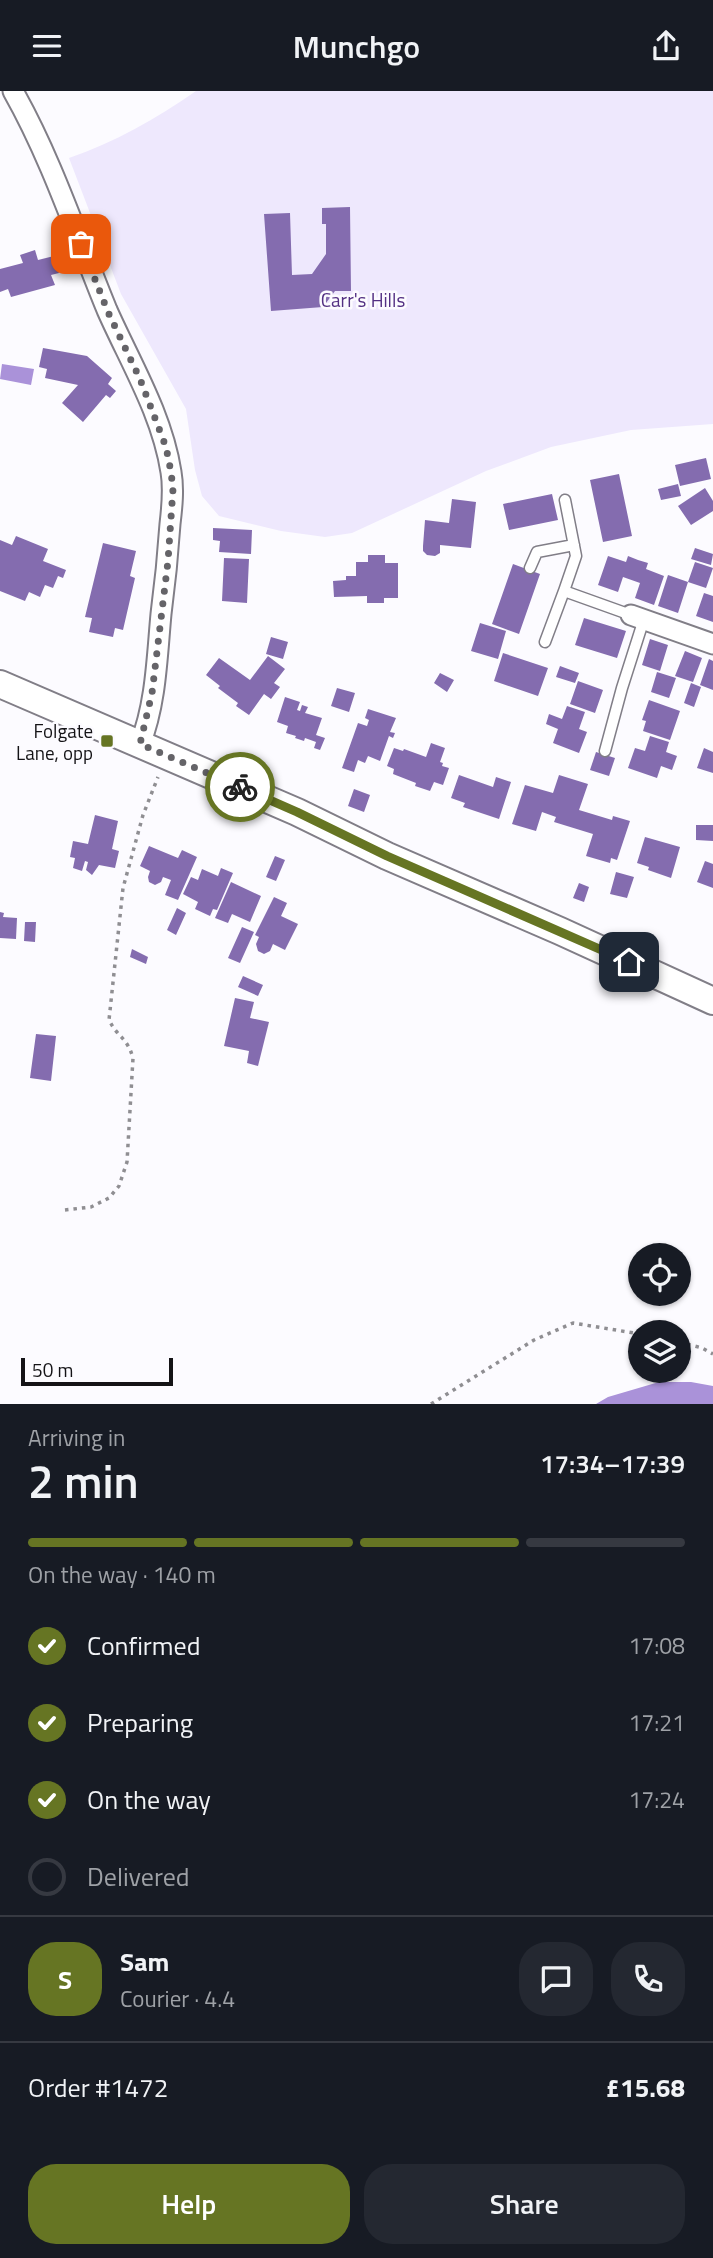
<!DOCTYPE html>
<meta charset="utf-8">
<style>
:root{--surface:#171b24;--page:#242831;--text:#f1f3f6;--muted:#9ea1a6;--line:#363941;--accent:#667523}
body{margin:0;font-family:"Titillium Web",sans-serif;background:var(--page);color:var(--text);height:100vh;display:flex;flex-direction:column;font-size:26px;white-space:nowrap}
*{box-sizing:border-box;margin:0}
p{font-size:23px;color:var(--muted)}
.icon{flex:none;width:38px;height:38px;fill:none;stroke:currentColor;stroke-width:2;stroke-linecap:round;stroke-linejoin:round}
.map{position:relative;height:1313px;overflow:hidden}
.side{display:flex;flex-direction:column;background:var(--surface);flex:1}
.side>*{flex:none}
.controls{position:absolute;left:628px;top:1152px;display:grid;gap:14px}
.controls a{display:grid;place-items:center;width:63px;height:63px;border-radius:50%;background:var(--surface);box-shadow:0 2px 5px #0004;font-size:35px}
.scale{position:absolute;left:21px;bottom:18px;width:152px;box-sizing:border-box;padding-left:7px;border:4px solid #141316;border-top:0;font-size:19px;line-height:24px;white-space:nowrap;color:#141316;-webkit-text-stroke:5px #fcfbff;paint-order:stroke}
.pin{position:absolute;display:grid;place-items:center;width:60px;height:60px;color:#fff;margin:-30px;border-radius:14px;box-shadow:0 4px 10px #0006}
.courier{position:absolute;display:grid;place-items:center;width:70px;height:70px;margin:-35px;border:5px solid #667523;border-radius:50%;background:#fff;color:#222;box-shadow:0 2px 9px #0007}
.summary em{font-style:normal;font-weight:600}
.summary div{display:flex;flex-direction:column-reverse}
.summary{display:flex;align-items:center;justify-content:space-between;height:119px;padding:0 28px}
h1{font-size:46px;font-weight:600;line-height:52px}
.bar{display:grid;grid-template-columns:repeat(4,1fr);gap:10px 7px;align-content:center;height:84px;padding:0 28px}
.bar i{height:9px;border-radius:5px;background:var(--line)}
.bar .current{background:var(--accent)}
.bar p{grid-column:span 4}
.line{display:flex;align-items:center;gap:18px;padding:0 28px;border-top:2px solid var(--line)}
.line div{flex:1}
.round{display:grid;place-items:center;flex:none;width:74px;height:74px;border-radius:28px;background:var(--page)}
ol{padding:0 28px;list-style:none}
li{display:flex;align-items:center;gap:21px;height:77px}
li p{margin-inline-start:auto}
li .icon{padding:7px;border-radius:50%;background:var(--accent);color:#fff;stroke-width:4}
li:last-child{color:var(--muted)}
li i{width:38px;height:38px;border:4px solid var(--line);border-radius:50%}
.cta{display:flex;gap:14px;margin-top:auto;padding:14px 28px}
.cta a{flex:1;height:80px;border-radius:28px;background:var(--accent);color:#fff;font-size:28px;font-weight:600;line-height:80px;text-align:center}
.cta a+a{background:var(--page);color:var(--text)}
header{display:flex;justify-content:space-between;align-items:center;height:91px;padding:0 28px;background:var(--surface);font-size:32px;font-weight:600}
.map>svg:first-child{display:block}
.green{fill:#eee8fd}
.water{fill:#aa92d9}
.building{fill:#846caf}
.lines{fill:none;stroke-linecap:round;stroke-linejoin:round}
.lane-casing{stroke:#817e87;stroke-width:13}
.street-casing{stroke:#817e87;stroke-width:23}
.secondary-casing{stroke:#817e87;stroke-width:30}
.path{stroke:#8f8e92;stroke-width:3.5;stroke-dasharray:3.5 5;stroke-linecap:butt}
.lane{stroke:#fff;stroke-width:10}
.street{stroke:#fff;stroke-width:19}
.secondary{stroke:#fff;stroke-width:26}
.done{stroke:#656468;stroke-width:7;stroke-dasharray:0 12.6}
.route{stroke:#667523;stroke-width:9}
.poi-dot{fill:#667523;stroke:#fcfbff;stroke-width:2.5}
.labels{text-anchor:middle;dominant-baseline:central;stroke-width:5;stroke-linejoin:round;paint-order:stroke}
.park-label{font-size:19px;fill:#533083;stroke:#fcfbff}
.poi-label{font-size:19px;fill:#141316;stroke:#fcfbff;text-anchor:end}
</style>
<header><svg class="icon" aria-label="menu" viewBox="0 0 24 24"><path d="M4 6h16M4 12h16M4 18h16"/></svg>Munchgo<svg class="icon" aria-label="share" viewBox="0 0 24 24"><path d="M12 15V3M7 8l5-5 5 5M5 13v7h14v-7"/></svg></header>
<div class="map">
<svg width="713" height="1313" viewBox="0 0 713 1313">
<rect width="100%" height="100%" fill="#fcfbff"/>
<path class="green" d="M 196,0 L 713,0 L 713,333 L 631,339 L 551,356 L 486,380 L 352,442 L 325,446 L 281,440 L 219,425 L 202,405 L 195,379 L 186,318 L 121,203 L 69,67 C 115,51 156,28 196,0 Z"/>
<path class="water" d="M 2,273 L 34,278 L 31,294 L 0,288 Z
M 659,1291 L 691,1291 L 713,1295 L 713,1313 L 596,1313 L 608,1306 Z"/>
<path class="building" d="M 350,116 L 351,200 L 335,200 L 323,216 L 271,220 L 264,123 L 290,122 L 292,184 L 312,183 L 326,163 L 326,133 L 322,133 L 322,117 Z
M 35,159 L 38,169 L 54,165 L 59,182 L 51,184 L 55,194 L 11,206 L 8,198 L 0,201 L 0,178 L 23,172 L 20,164 Z
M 43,257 L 87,265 L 112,287 L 108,293 L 116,300 L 110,307 L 106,304 L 83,331 L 62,312 L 78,294 L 45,287 L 47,278 L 39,276 Z
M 706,367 L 711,388 L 680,395 L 675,374 Z
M 619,383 L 632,445 L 603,451 L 590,389 Z
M 678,393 L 681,405 L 661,409 L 658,398 Z
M 705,397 L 713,410 L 713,420 L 691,434 L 678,415 Z
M 552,403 L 558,429 L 509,439 L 503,413 Z
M 452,408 L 476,411 L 471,457 L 440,454 L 440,462 L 435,465 L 427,464 L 423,460 L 423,455 L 425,429 L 449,432 Z
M 213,437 L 252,439 L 251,463 L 219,461 L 220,450 L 213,449 Z
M 16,445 L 48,458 L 43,470 L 66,479 L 63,487 L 58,485 L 53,497 L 45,494 L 40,506 L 29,501 L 25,510 L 0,500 L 0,449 L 12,454 Z
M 103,452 L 136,460 L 130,485 L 135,487 L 123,539 L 115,537 L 113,546 L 89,541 L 92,527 L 85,526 Z
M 695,457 L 713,463 L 711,474 L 691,468 Z
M 368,464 L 385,464 L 385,472 L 398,472 L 398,507 L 384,507 L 384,512 L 367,512 L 367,505 L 334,506 L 333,490 L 346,489 L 346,485 L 356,485 L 356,471 L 368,471 Z
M 608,465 L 626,471 L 628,465 L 638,469 L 648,472 L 646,478 L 664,485 L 654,514 L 635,507 L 640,492 L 623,486 L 618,501 L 598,494 Z
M 224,467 L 249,468 L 247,512 L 222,510 Z
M 695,471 L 713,477 L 706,497 L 688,491 Z
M 513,473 L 540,483 L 519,543 L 492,533 Z
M 668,484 L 688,491 L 678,522 L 658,515 Z
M 704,502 L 713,505 L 713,531 L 696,525 Z
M 584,527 L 626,540 L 617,567 L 575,554 Z
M 480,532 L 506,540 L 498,568 L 471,560 Z
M 271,546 L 288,551 L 283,568 L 266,563 Z
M 650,548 L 668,554 L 660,580 L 642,574 Z
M 685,560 L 702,567 L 693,591 L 675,585 Z
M 503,562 L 548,577 L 538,605 L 494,590 Z
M 268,565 L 285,578 L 274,592 L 280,596 L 271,608 L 264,603 L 249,624 L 236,615 L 238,612 L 218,597 L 220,595 L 206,584 L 219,567 L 250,589 Z
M 709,568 L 713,570 L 713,599 L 700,594 Z
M 560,575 L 579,582 L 575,592 L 556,586 Z
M 657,581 L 676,587 L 669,607 L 651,601 Z
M 440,582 L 454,589 L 447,601 L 434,592 Z
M 578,590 L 603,599 L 595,622 L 570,613 Z
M 691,592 L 701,596 L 694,616 L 684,612 Z
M 337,597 L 355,602 L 349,621 L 331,615 Z
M 285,606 L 300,611 L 297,619 L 300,620 L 302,614 L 308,616 L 305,622 L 322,627 L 316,644 L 325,647 L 320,659 L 314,657 L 316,651 L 305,647 L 304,650 L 295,647 L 296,645 L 286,642 L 288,635 L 277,631 Z
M 649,609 L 680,620 L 670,649 L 643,640 L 646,630 L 642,629 Z
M 567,615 L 585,621 L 579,638 L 587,641 L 579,662 L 553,652 L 558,638 L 546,633 L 549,623 L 562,628 Z
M 368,618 L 396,627 L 390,641 L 395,642 L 393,647 L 389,645 L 380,670 L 368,665 L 365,672 L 358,669 L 354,681 L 342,677 L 358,632 L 367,635 L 369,629 L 365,627 Z
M 650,645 L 669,651 L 666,661 L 677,665 L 672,679 L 661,675 L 657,687 L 628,677 L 635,657 L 645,660 Z
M 431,652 L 445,657 L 440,671 L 443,672 L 442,675 L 449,677 L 443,694 L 434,691 L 430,700 L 415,695 L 416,692 L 393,683 L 394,678 L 387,675 L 394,657 L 403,660 L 404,658 L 426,666 Z
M 704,657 L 713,661 L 713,682 L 697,677 Z
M 596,661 L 615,667 L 609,685 L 590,679 Z
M 459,684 L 493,696 L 496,686 L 511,691 L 499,728 L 463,716 L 465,712 L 451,707 Z
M 559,684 L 588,693 L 579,719 L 612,729 L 613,725 L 630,730 L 617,769 L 611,767 L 610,772 L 586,765 L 593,743 L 554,731 L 556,726 L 542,721 L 536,740 L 512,733 L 525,694 L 553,702 Z
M 354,698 L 370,704 L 364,721 L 348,715 Z
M 95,724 L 118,730 L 112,758 L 119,760 L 115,777 L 99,774 L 92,784 L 86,779 L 88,771 L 85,770 L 82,780 L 73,777 L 75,767 L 70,766 L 73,750 L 88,753 Z
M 696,734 L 713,734 L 713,750 L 696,749 Z
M 645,746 L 680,756 L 671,787 L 648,779 L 649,776 L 637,772 Z
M 149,755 L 178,767 L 182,759 L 197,766 L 178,809 L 165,804 L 171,789 L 163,786 L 161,791 L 155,794 L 149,791 L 148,786 L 150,780 L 140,775 Z
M 275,765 L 285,769 L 276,790 L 266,786 Z
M 705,770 L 713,773 L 713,797 L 697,791 Z
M 221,777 L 233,782 L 217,819 L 213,818 L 210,825 L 195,818 L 198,811 L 183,803 L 191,786 L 198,789 L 202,778 L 218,785 Z
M 616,781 L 634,786 L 627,807 L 610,803 Z
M 231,791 L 261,805 L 250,831 L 232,823 L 228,832 L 215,827 Z
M 579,792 L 589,796 L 584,811 L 573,807 Z
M 274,806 L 287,812 L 281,825 L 298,833 L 285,859 L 273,853 L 270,860 L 264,863 L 258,860 L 256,853 L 259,846 L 255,844 Z
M 177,817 L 186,822 L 176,844 L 167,839 Z
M 0,821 L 4,822 L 3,826 L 17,827 L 16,848 L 0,847 Z
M 25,831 L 36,831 L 35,851 L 24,850 Z
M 242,836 L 254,841 L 240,872 L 228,867 Z
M 132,858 L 148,866 L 146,873 L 130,866 Z
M 243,885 L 263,894 L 258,905 L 238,896 Z
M 235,907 L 254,911 L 250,927 L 269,931 L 258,975 L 247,972 L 249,960 L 224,955 Z
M 36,943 L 56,945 L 51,990 L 30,987 Z"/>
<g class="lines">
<defs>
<path id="lane" d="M 530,477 L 537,461 L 574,454
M 564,500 L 576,465 L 565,409
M 545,551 L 564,500 L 631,524
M 605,660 L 622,597 L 644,528"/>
<path id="street" d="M 13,0 C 52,69 77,146 107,219 C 130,271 162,323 171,381 C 174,398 172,416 170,433 C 168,463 165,493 161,523 C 157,566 156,613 140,653
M 631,524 L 713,553"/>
<path id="secondary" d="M 0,593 L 297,721 L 387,765 L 560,840 L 713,910"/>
</defs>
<use href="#lane" class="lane-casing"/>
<use href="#street" class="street-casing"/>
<use href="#secondary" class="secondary-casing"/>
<path class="path" d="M 65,1119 L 91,1116 L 109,1107 L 119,1095 L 127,1071 L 133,967 C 127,946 118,947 109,929 L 123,797 L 143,724 L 158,686
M 679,1251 L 702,1257 L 713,1263
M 431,1313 L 534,1249 L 573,1232 L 640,1243"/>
<use href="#lane" class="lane"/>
<use href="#street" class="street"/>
<use href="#secondary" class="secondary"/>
</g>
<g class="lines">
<path class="done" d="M 81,153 L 108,221 L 140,288 L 166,356 L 171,381 L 173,398 L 168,470 L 152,602 L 140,653 L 240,696"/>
<path class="route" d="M 240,696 L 297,721 L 387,765 L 629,871"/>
</g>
<rect class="poi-dot" x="100" y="643" width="14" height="14" rx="3.5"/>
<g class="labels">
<g class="park-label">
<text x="363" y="208">Carr's Hills</text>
</g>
<g class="poi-label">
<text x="93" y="639">Folgate<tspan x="93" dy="22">Lane, opp</tspan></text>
</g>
</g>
</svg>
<div class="controls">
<a><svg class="icon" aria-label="locate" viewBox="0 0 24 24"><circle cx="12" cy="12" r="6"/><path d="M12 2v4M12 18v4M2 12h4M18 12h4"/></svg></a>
<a><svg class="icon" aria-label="layers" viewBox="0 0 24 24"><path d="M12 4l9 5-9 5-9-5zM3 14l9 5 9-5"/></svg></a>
</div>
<div class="scale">50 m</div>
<div class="pin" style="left:81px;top:153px;background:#ea580c"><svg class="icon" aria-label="bag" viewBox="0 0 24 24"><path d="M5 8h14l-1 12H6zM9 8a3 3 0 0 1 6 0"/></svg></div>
<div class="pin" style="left:629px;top:871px;background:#1f2937"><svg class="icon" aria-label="home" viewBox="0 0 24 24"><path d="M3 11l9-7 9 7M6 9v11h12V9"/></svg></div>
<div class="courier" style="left:240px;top:696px"><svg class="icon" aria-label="bike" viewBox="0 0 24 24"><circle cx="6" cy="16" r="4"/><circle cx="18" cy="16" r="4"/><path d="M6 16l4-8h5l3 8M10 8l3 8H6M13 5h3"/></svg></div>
</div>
<section class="side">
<div class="summary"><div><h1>2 min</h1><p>Arriving in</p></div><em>17:34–17:39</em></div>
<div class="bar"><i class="current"></i><i class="current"></i><i class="current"></i><i></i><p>On the way · 140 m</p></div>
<ol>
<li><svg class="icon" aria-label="check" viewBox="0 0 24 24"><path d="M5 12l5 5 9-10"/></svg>Confirmed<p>17:08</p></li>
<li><svg class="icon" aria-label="check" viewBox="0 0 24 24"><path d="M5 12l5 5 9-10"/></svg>Preparing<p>17:21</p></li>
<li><svg class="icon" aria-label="check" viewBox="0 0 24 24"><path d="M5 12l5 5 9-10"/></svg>On the way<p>17:24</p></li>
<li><i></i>Delivered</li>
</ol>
<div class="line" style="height:126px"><b class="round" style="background:var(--accent);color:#fff">S</b><div><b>Sam</b><p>Courier · 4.4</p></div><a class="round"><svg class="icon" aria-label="chat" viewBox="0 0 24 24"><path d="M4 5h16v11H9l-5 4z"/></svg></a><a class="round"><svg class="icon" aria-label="phone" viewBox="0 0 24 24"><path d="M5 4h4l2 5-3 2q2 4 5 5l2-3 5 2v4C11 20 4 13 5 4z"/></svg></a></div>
<div class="line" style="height:91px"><div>Order #1472</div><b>£15.68</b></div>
<div class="cta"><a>Help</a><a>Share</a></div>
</section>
